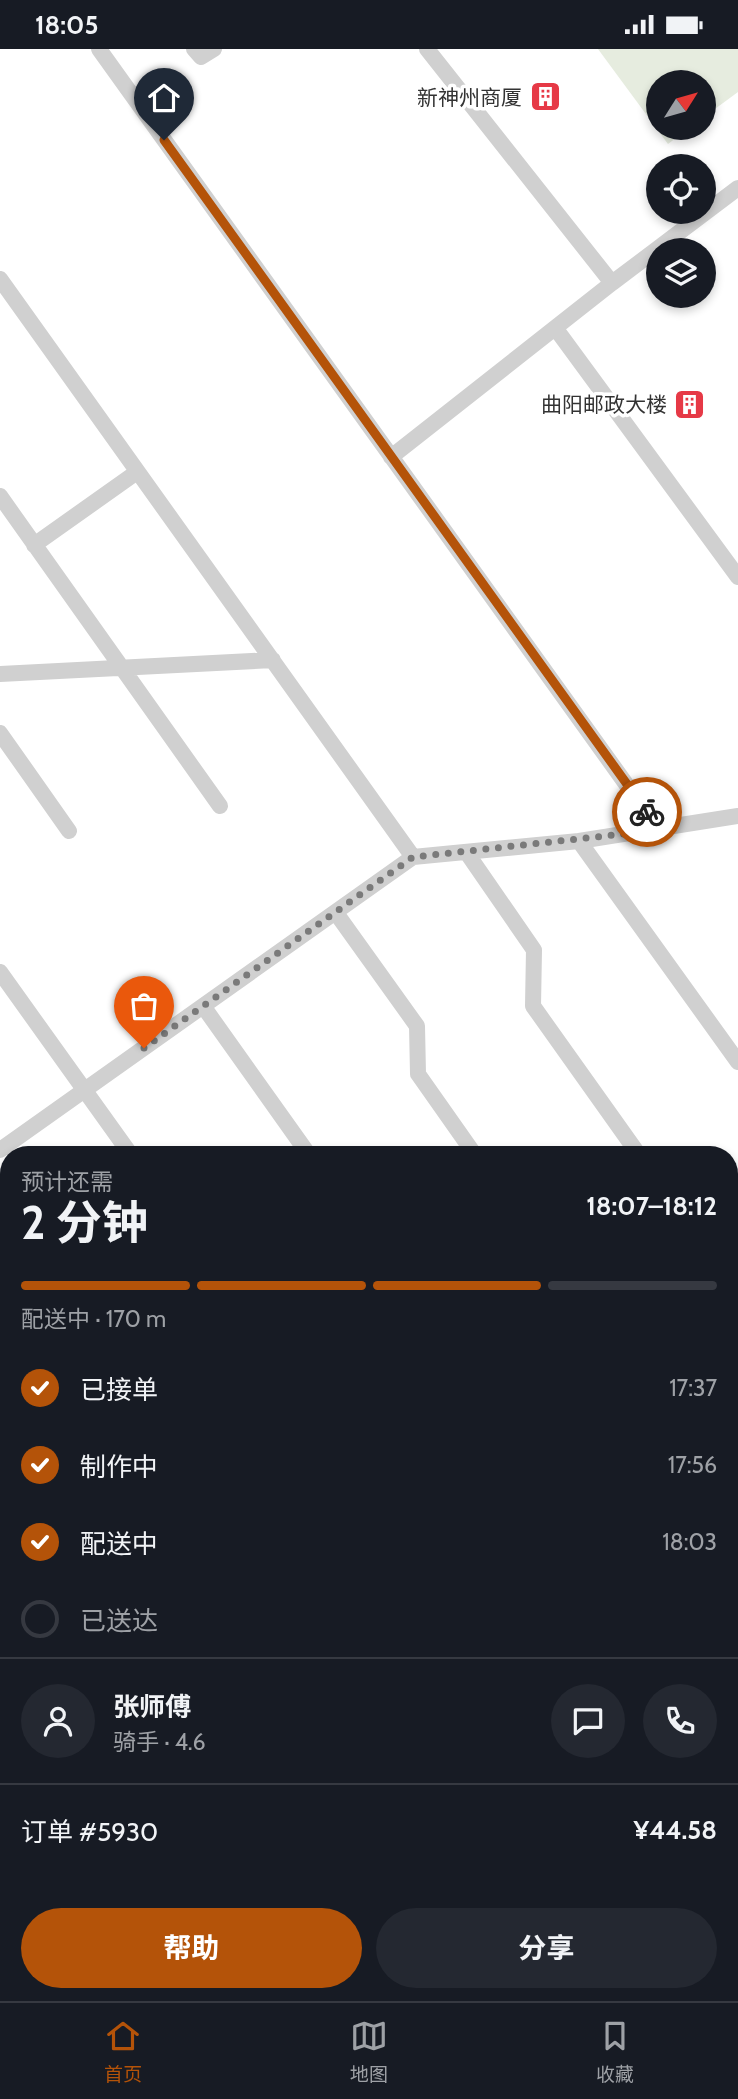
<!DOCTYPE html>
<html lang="zh">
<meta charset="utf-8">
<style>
:root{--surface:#171b24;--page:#242831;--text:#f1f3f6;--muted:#9ea1a6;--line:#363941;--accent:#b45309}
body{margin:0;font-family:Cabin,"Noto Sans SC",sans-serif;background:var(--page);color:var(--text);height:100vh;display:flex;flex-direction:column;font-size:26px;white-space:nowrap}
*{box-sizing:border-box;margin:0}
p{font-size:23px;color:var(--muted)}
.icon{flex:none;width:38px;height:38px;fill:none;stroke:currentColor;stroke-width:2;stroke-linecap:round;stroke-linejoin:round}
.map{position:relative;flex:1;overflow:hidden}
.side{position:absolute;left:0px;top:1097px;width:738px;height:856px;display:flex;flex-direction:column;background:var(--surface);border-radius:28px 28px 0 0;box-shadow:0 4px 10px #0003}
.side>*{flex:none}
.needle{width:46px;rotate:53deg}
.fabs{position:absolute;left:646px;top:21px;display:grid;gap:14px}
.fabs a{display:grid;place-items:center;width:70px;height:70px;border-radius:50%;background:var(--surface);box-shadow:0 4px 10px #0003;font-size:35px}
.pin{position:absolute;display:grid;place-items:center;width:60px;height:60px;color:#fff;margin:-72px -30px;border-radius:50% 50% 50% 0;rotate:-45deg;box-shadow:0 0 7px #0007}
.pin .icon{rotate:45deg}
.courier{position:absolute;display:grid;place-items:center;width:70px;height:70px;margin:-35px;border:5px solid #b45309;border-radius:50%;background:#fff;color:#222;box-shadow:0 2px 9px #0007}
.summary em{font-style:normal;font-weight:700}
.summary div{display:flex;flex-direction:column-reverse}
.summary{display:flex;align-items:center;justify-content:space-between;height:119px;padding:0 21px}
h1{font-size:46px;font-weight:700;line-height:52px}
.bar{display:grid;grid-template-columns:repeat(4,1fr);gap:10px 7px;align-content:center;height:84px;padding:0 21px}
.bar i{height:9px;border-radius:5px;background:var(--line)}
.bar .on{background:var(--accent)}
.bar p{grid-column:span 4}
.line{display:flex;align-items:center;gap:18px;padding:0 21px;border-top:2px solid var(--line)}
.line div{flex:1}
.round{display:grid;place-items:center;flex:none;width:74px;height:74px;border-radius:37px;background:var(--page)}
ol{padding:0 21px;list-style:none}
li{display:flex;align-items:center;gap:21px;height:77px}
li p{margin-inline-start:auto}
li .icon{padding:7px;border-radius:50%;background:var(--accent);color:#fff;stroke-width:4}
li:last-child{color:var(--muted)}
li i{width:38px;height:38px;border:4px solid var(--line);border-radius:50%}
.primary-button{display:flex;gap:14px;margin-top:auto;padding:14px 21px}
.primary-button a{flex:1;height:80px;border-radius:42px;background:var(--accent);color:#fff;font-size:28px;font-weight:700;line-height:80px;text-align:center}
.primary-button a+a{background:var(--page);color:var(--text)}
.status{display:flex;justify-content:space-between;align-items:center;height:49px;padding:0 35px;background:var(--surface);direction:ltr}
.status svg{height:19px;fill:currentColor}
.dock{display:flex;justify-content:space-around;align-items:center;height:98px;border-top:2px solid var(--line);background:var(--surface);font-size:19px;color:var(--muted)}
.dock a{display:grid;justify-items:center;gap:4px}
.dock .on{color:var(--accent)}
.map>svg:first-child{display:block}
.green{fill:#e6ecdf}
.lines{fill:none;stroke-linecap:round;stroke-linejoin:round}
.service{stroke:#d0d0d0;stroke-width:16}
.tertiary{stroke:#d0d0d0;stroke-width:38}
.done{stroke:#7a7a7a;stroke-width:7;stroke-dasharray:0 12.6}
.route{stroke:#b45309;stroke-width:9}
.labels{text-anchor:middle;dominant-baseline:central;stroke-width:7;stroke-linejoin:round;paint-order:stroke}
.poi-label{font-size:21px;fill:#333;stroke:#fff;text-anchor:end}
</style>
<div class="status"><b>18:05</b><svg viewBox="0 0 49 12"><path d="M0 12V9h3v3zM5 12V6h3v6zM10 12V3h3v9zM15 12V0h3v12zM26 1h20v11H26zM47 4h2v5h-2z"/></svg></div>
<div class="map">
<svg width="738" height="1952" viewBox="0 0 738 1952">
<rect width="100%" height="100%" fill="#fff"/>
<path class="green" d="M 598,0 L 738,0 L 738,43 L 704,68 L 704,33 L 658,33 L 658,79 L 689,79 L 668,95 Z"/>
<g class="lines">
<path class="service" d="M 99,0 L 659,781
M 194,0 L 201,8 L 214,0
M 427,0 L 612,234 L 738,139
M 0,230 L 413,808 L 0,1101
M 556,280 L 738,528
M 391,408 L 612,234
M 0,447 L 220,757
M 34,496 L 137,423
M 0,625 L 273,611
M 0,684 L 69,782
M 579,792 L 738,767
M 467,804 L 534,901 L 533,957 L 639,1106
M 413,808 L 579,792 L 738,1013
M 336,864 L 417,977 L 418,1025 L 475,1106
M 0,923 L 131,1106
M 203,957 L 309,1106
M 730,1153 L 738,1148
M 730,1233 L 738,1244
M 0,1295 L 9,1307
M 730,1463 L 738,1475
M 0,1527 L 9,1539
M 0,1686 L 9,1679
M 0,1754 L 9,1766
M 138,1944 L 143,1952
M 295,1944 L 300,1952
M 458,1944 L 463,1952"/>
<path class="tertiary" d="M 730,1858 L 738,1854
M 571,1952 L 583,1944"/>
</g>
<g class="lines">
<path class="done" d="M 144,999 L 413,808 L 659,781 L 647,763"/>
<path class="route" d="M 164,91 L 647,763"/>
</g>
<defs>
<symbol id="building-square" viewBox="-11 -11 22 22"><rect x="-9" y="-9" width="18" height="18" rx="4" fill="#e63946" stroke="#fff"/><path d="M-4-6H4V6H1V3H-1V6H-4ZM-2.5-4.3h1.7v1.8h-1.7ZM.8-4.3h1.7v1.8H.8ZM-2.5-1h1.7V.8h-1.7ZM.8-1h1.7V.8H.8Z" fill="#fff"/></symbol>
</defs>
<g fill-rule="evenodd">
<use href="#building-square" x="528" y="30" width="35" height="35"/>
<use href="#building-square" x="672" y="338" width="35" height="35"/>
</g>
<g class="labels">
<g class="poi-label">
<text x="522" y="48">新神州商厦</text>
<text x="667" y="355">曲阳邮政大楼</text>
</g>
</g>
</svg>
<div class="fabs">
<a><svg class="needle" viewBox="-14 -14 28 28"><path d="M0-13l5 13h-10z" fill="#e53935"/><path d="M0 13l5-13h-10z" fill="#9ea1a6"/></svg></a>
<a><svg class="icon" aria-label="locate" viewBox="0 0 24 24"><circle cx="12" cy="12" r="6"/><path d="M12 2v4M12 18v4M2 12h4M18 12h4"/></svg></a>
<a><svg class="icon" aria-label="layers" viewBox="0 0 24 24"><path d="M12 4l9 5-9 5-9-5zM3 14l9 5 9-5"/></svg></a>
</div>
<div class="pin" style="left:144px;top:999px;background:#ea580c"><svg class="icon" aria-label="bag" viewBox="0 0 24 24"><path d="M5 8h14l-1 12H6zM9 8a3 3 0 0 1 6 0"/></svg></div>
<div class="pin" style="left:164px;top:91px;background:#1f2937"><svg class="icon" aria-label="home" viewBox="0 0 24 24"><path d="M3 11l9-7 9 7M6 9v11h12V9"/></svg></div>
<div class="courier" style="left:647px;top:763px"><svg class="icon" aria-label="bike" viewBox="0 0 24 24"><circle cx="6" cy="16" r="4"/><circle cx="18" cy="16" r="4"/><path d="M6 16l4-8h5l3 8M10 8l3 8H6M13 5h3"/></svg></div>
<section class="side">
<div class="summary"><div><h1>2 分钟</h1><p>预计还需</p></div><em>18:07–18:12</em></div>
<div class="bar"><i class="on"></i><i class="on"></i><i class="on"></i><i></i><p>配送中 · 170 m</p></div>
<ol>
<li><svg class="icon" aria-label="check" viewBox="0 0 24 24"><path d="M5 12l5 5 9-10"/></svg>已接单<p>17:37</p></li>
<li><svg class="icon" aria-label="check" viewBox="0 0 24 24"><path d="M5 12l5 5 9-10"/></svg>制作中<p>17:56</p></li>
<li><svg class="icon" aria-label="check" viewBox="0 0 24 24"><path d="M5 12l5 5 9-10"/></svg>配送中<p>18:03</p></li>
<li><i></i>已送达</li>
</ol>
<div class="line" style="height:126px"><a class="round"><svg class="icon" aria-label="person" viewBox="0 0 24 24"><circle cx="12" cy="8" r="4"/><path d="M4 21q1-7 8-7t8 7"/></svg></a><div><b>张师傅</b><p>骑手 · 4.6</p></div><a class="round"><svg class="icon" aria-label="chat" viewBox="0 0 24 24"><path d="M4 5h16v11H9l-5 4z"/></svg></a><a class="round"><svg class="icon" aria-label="phone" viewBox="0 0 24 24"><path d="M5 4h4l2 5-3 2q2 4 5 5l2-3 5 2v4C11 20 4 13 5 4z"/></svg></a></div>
<div class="line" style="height:91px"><div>订单 #5930</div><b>¥44.58</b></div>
<div class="primary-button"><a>帮助</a><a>分享</a></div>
</section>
</div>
<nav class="dock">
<a class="on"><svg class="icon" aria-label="home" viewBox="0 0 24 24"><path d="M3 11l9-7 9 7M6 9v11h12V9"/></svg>首页</a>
<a><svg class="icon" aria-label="map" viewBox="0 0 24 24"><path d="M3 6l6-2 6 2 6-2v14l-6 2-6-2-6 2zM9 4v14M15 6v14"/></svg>地图</a>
<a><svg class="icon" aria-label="saved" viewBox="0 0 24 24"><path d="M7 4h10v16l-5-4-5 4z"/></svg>收藏</a>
</nav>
